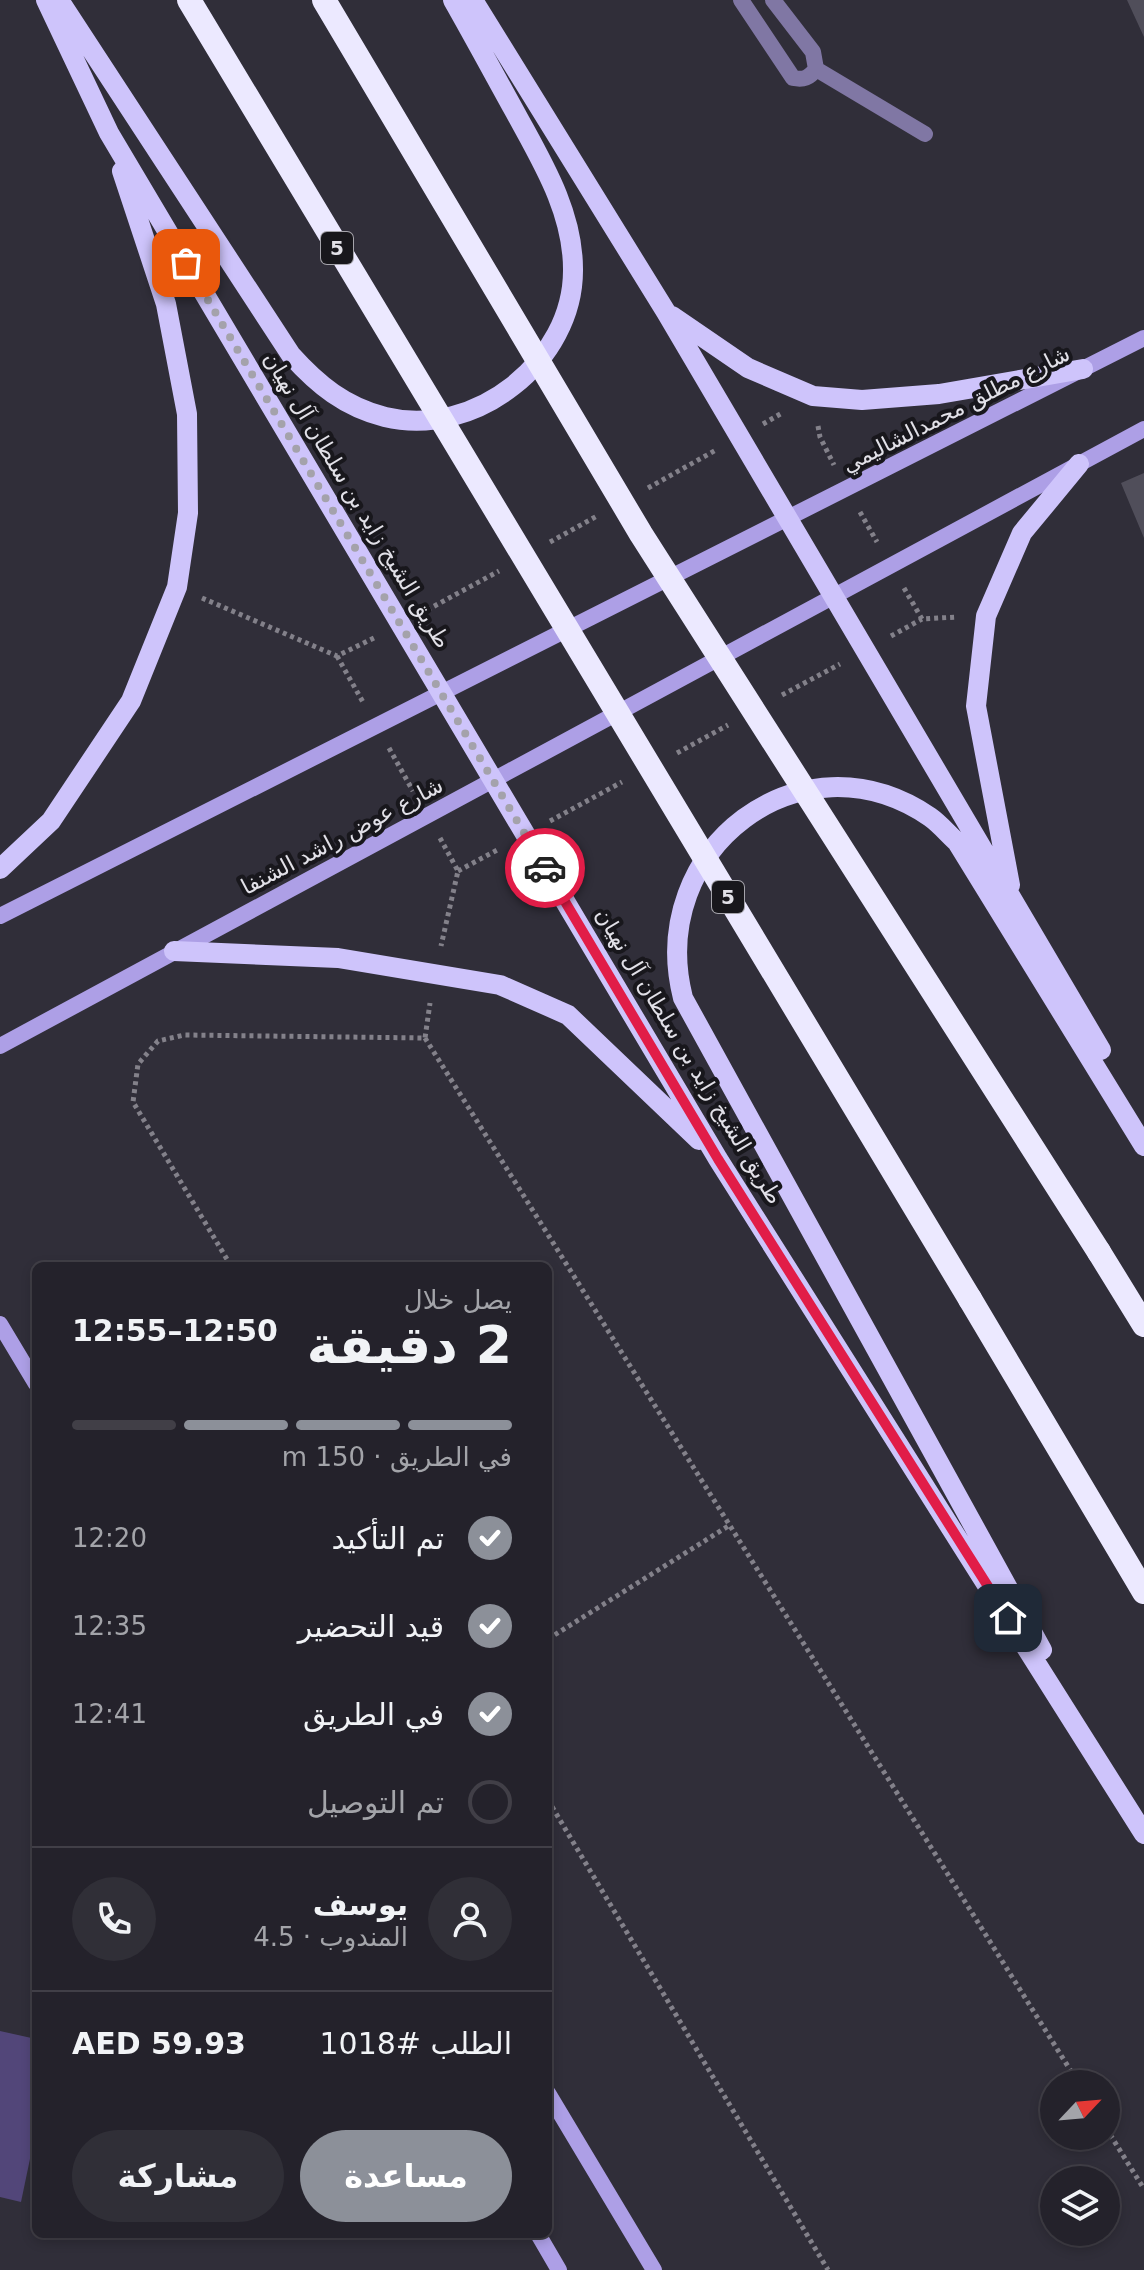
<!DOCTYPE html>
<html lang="ar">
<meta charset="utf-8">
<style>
:root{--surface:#24222b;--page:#302f37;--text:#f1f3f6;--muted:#a3a4a9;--line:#413f47;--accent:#8c9099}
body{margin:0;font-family:"DejaVu Sans",Cairo,sans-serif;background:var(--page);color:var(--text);direction:rtl;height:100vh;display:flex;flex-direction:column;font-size:30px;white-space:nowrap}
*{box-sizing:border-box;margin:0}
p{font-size:26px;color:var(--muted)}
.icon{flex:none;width:44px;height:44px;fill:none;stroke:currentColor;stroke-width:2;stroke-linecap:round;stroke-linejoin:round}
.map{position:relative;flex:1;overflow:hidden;direction:ltr}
.sheet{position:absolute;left:32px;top:1262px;width:520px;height:976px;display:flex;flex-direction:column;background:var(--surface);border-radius:12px;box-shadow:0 4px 12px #0003,0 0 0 2px var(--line);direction:rtl}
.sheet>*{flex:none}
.needle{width:52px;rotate:64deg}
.buttons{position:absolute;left:1040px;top:2070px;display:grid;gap:16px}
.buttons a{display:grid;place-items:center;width:80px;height:80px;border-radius:50%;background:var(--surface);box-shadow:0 4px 12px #0003,0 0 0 2px var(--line);font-size:40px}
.pin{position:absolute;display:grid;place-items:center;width:68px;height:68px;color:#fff;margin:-34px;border-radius:16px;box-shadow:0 4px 12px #0006}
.courier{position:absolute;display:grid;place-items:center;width:80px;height:80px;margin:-40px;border:6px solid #e11d48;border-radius:50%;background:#fff;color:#222;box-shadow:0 2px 10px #0007}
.headline em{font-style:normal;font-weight:700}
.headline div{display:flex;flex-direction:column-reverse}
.headline{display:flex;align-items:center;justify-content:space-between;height:136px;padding:0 40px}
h1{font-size:52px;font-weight:700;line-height:60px}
.bar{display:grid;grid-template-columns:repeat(4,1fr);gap:12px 8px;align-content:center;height:96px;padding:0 40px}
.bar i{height:10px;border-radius:6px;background:var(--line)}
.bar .on{background:var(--accent)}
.bar p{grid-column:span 4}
.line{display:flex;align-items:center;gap:20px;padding:0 40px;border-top:2px solid var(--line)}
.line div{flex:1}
.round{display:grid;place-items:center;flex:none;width:84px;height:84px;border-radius:42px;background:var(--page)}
ol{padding:0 40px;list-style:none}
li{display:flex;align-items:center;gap:24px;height:88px}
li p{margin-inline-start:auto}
li .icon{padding:8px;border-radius:50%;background:var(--accent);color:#fff;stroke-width:4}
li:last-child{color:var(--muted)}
li i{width:44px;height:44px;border:4px solid var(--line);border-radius:50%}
.action{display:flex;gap:16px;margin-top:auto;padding:16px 40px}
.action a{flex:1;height:92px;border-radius:48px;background:var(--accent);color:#fff;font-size:32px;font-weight:700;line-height:92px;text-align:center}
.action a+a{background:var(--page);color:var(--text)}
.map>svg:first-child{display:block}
.green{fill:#524679}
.building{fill:#504e5a}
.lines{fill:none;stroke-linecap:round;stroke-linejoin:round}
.path{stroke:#83818a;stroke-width:5;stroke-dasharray:4 4;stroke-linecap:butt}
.street{stroke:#8077a4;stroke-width:16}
.secondary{stroke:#ad9fe6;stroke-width:16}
.primary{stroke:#cec4fb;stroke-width:20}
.highway{stroke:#ece9ff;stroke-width:24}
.highway-bridge{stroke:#ece9ff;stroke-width:24}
.done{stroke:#a4a2ab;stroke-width:8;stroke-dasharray:0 14.4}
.route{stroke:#e11d48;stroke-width:10}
.labels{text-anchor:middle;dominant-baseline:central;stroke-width:8;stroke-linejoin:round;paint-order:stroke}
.shield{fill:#18171c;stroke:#a5a4ab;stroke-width:2}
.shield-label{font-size:20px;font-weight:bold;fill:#e2e1e8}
.street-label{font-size:22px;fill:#e2e1e8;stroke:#18171c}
</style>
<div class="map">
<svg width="1144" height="2270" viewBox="0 0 1144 2270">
<rect width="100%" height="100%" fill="#302e39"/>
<path class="green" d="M 0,2031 L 36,2039 L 36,2130 L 21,2202 L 0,2197 Z"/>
<path class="building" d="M 1127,0 L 1144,0 L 1144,37 Z
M 1144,473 L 1144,538 L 1121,483 Z"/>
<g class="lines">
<path class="path" d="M 763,424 L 782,413
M 818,426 L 820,437 L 834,465
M 648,488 L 716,450
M 860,512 L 877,542
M 550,542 L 597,516
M 904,588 L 922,619 L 957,617
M 202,598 L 337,656 L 376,637
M 427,610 L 499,571
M 891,636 L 922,619
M 337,656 L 364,704
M 782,695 L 840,664
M 389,748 L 413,791
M 677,753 L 728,725
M 550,821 L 622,782
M 440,838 L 458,871 L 441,946
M 458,871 L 499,849
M 425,1038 L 1079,2084
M 231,1266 L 133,1102 L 138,1064 L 158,1041 L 184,1035 L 425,1038 L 430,1003
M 548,1639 L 730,1525
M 548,1800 L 828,2270
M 1106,2128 L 1144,2189"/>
<path class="street" d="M 741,0 L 793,78 C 804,80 809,78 816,69 L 813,52 L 773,0
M 816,69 L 925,134"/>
<path class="secondary" d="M 0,916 L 1144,338
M 0,1046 L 1144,429
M 0,1324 L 36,1384
M 548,2093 L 654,2270
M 538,2234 L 559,2270"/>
<path class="primary" d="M 46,0 L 109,133 L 718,1159 L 1144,1834
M 59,0 L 291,355 C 318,385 345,407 385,417 C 475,439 574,361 573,269 C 573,211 541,160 515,112 C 494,74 474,37 453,0
M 473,0 L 666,312 L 1101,1050
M 672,316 L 748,368 L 813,396 L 862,400 L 939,394 L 1083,369
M 0,869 L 51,821 L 131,701 L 177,587 L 188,513 L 187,414 L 166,304 L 122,171
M 1010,885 L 976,706 L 986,616 L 1022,533 L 1079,464
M 174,951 L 338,958 L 500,985 L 568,1015 L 699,1140
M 1042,1650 L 683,998 C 645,849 801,729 930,817 C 940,824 948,834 957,842 L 1144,1146"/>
<path class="highway" d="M 1099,1252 L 1144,1325
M 970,1299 L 1144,1592"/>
<path class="highway-bridge" d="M 189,0 L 970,1299
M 324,0 L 641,534 L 1099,1252"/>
</g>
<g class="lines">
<path class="done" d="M 186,263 L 545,868"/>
<path class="route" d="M 545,868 L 718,1159 L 1008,1618"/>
</g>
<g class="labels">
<g class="shield">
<rect x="321" y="232" width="32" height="32" rx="6"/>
<rect x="712" y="881" width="32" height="32" rx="6"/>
</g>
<g class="shield-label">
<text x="337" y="248">5</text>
<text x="728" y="897">5</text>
</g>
<g class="street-label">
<text transform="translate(956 409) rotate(-27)">شارع مطلق محمدالشاليمي</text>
<text transform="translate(357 500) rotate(59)">طريق الشيخ زايد بن سلطان آل نهيان</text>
<text transform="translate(342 836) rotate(-28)">شارع عوض راشد الشنفا</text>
<text transform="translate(689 1056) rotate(59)">طريق الشيخ زايد بن سلطان آل نهيان</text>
</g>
</g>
</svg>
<div class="buttons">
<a><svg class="needle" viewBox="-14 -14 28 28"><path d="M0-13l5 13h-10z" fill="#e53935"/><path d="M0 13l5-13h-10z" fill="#a3a4a9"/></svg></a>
<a><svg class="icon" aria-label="layers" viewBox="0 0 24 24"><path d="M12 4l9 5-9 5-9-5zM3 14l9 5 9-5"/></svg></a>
</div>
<div class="pin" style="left:186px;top:263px;background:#ea580c"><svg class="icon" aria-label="bag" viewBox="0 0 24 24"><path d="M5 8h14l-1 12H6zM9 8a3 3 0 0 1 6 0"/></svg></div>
<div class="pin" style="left:1008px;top:1618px;background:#1f2937"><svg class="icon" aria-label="home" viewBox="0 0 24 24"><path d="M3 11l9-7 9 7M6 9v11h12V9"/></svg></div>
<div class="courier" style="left:545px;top:868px"><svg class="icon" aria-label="car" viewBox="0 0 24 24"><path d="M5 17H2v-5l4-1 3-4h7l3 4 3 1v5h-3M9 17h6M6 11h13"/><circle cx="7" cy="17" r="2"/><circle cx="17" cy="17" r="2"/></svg></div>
<section class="sheet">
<div class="headline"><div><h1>2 دقيقة</h1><p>يصل خلال</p></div><em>12:50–12:55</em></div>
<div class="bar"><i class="on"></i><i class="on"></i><i class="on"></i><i></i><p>في الطريق · 150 m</p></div>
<ol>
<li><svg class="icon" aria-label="check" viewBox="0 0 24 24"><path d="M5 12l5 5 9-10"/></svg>تم التأكيد<p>12:20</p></li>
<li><svg class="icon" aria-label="check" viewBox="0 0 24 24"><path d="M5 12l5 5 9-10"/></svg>قيد التحضير<p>12:35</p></li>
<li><svg class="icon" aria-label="check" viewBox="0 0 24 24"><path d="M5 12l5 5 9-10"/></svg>في الطريق<p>12:41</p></li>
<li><i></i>تم التوصيل</li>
</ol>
<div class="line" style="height:144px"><a class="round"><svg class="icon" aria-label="person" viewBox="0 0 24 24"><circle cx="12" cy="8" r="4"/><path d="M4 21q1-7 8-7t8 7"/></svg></a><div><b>يوسف</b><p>المندوب · 4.5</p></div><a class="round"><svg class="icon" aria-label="phone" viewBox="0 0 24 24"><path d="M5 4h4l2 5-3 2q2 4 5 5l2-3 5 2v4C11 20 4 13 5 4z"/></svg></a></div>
<div class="line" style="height:104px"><div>الطلب #1018</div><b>AED 59.93</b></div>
<div class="action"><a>مساعدة</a><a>مشاركة</a></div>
</section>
</div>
